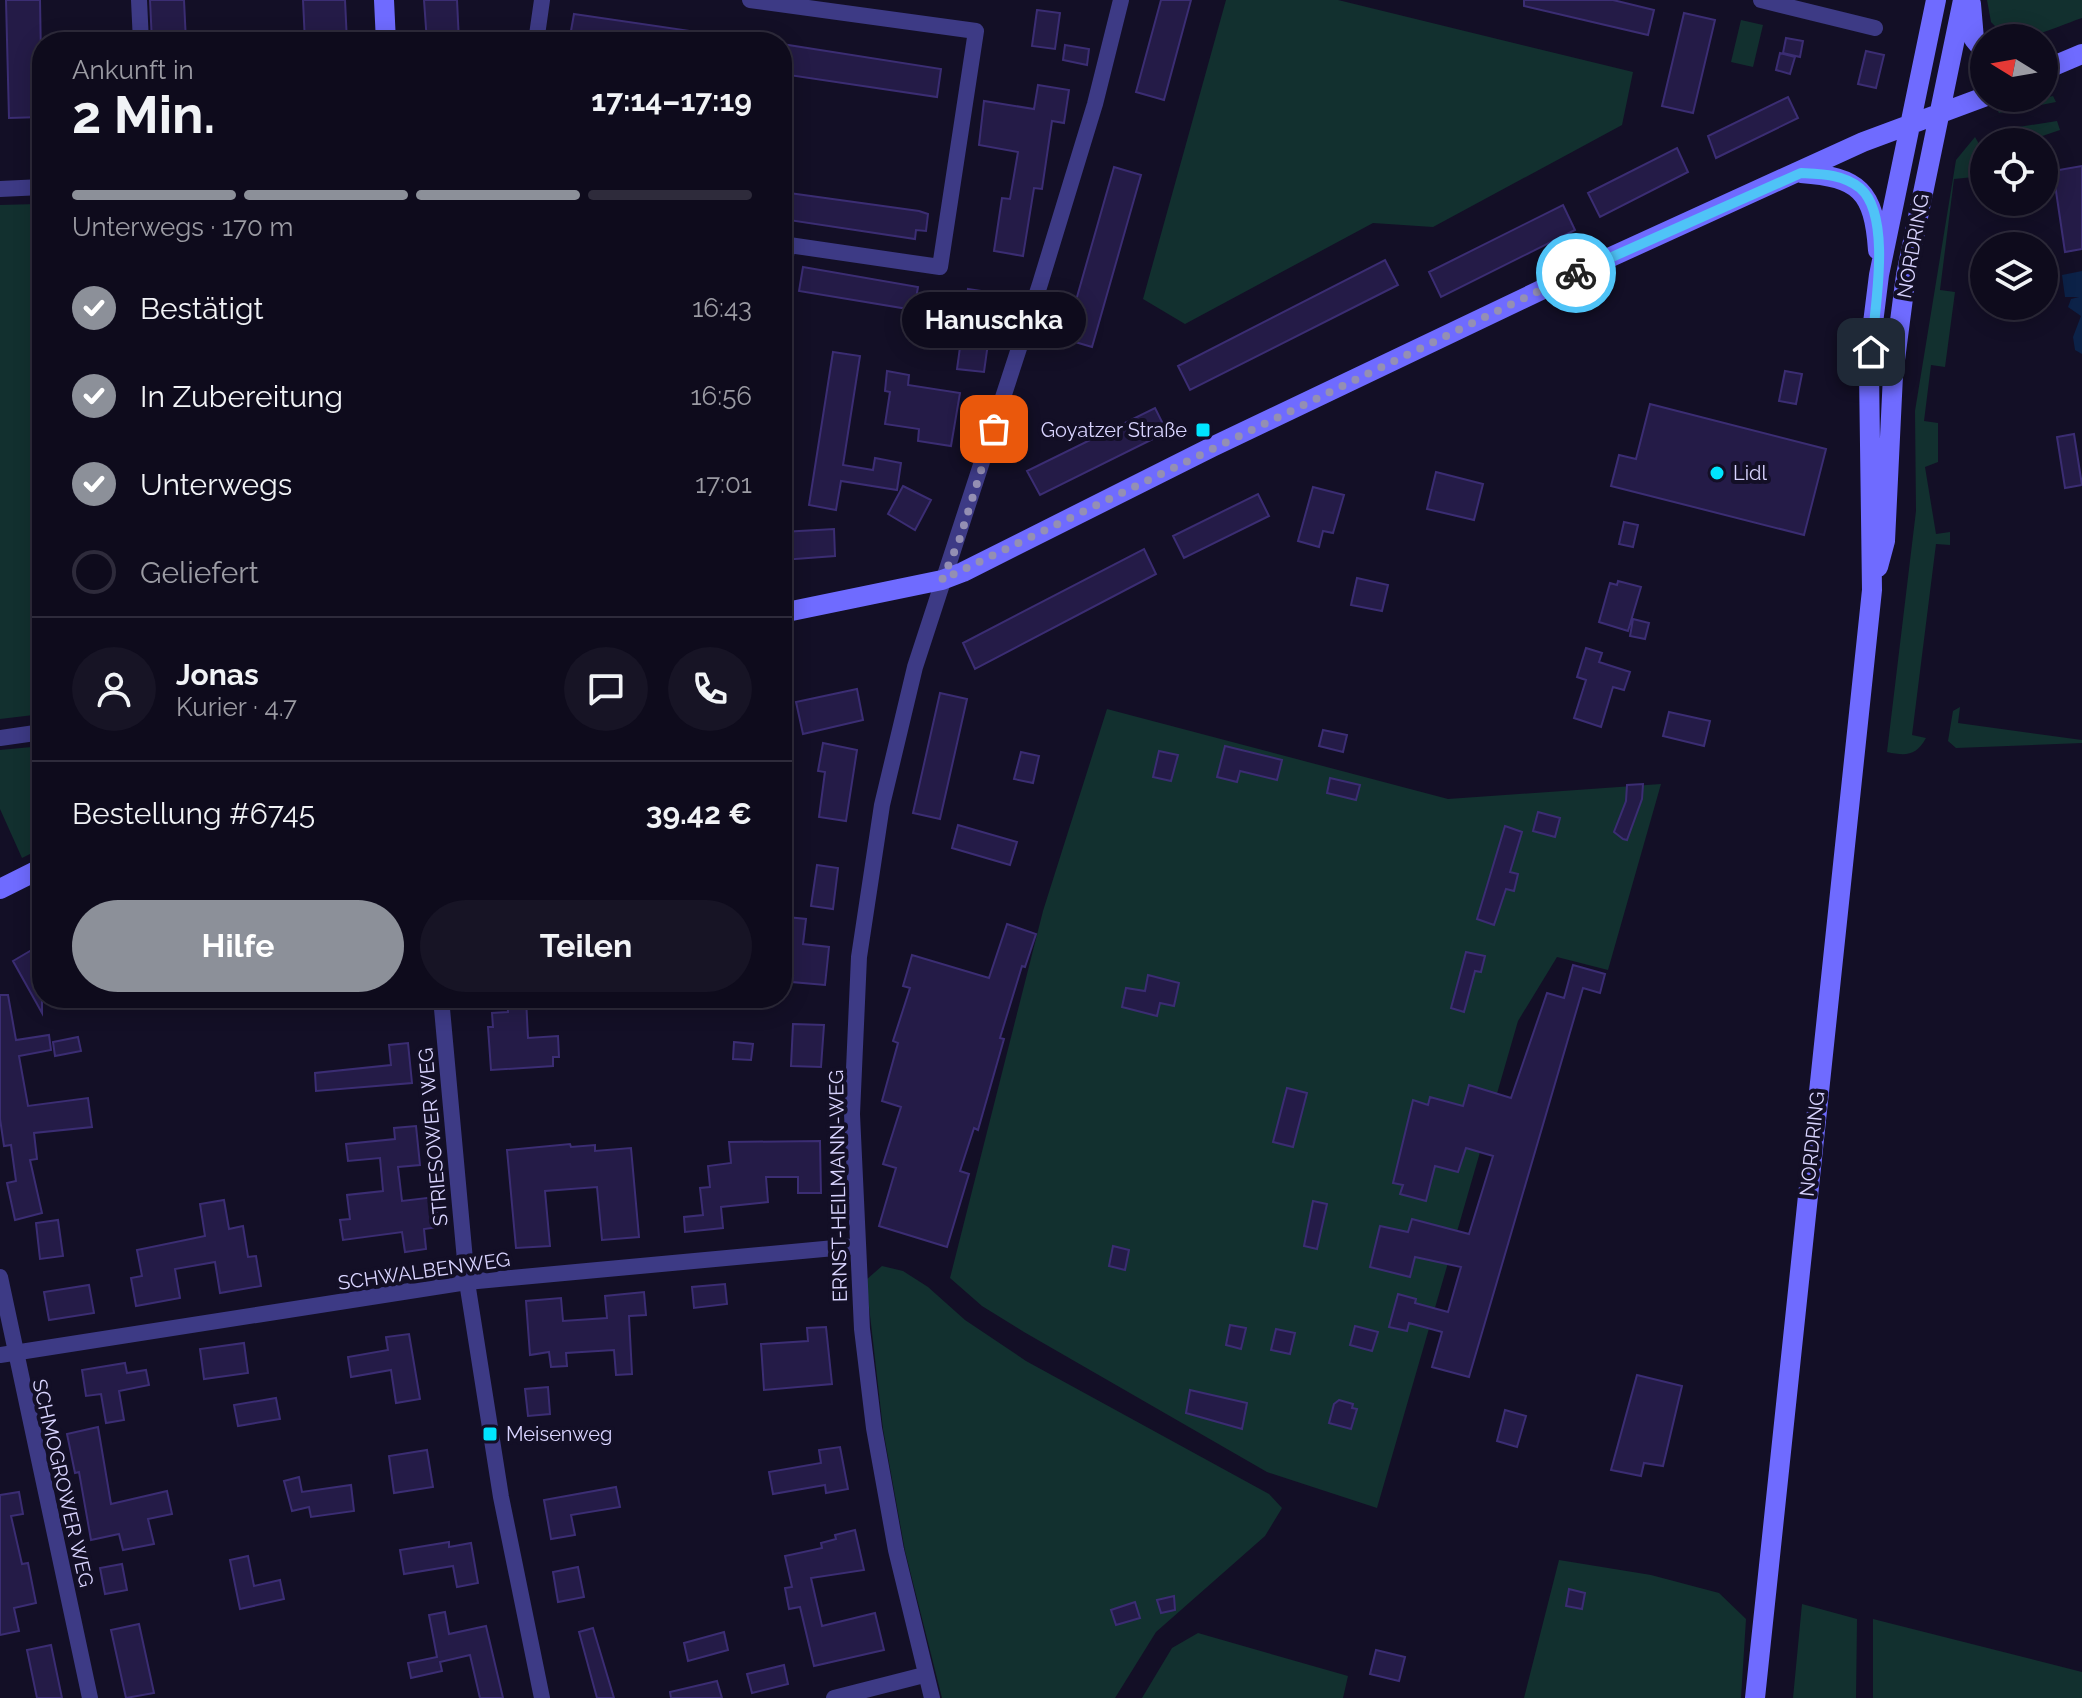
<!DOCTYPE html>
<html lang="de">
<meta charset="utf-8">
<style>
:root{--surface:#0e0b1c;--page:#171425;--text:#f1f3f6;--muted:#9b9ba3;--line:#2e2b3b;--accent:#8c9099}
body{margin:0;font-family:Raleway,sans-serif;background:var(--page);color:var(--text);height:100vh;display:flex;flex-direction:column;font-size:30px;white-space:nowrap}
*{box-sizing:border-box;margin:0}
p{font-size:26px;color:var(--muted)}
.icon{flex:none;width:44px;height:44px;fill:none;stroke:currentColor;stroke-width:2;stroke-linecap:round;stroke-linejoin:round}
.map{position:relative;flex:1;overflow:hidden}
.panel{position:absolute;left:32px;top:32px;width:760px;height:976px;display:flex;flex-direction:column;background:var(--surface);border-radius:32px;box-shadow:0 4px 20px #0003,0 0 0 2px var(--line)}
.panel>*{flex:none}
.needle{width:52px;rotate:281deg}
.buttons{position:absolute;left:1970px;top:24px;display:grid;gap:16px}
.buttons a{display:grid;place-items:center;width:88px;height:88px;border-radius:50%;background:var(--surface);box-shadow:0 4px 20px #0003,0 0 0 2px var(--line);font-size:40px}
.pin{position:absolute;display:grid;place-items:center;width:68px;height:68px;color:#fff;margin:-34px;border-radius:16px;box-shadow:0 4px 12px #0006}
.courier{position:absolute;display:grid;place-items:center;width:80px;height:80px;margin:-40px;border:6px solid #4fc3f7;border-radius:50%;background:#fff;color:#222;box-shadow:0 2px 10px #0007}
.bubble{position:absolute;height:56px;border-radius:28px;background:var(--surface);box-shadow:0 4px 20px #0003,0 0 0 2px var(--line);font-size:26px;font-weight:700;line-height:56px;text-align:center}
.overview em{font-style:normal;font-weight:700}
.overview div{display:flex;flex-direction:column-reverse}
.overview{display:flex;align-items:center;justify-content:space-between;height:136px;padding:0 40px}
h1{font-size:52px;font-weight:700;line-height:60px}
.bar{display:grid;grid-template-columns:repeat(4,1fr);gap:12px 8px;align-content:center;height:96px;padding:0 40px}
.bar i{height:10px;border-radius:6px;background:var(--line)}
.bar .current{background:var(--accent)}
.bar p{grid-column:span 4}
.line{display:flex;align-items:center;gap:20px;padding:0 40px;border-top:2px solid var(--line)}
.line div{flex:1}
.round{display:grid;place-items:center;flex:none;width:84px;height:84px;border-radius:42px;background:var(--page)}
ol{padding:0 40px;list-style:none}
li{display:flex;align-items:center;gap:24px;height:88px}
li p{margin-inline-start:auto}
li .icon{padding:8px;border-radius:50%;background:var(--accent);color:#fff;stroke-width:4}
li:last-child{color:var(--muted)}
li i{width:44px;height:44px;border:4px solid var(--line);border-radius:50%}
.primary-button{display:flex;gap:16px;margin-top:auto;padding:16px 40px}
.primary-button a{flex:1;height:92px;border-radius:48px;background:var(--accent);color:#fff;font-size:32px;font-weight:700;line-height:92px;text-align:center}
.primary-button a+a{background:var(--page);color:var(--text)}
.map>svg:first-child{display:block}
.green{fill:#12302f}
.water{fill:#0c2248}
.building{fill:#241b47;stroke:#3b2d73;stroke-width:2}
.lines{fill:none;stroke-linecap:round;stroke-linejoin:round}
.street{stroke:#3d3a85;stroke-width:16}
.secondary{stroke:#6f6bff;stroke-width:20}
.done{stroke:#948fb3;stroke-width:8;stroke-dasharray:0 14.4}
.route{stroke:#4fc3f7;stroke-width:10}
.poi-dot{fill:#00e5ff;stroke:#130f26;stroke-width:3}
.labels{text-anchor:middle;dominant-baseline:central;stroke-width:8;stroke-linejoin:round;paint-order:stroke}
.street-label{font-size:20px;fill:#d9d4ff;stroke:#130f26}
.poi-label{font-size:20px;fill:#d9d4ff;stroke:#130f26;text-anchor:start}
</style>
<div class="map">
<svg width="2082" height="1698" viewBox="0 0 2082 1698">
<rect width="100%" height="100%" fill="#130f26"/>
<path class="green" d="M 1226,0 L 1338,0 L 1633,72 L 1622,125 L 1433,227 L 1373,223 L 1185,324 L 1143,299 Z
M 1987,0 L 2082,0 L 2082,18 C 2052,28 2016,50 1991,22 Z
M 1741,20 L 1763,25 L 1753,67 L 1731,62 Z
M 2053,96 L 2056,102 L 1999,113 L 1997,109 Z
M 2057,121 L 2060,130 L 2025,142 L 1984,142 L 2006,129 Z
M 1975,137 L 1979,144 L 1984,142 L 1984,176 L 1954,179 L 1940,290 L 1955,292 L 1945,367 L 1931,365 L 1924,421 L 1938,423 L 1938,462 L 1925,467 L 1936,534 L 1950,532 L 1950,545 L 1936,544 L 1912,735 L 1926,738 C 1916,756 1906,756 1887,752 L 1916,511 L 1915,411 L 1956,160 Z
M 37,204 L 42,408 L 42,714 L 0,719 L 0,205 Z
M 1960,707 L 1958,723 L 2082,740 L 2082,743 L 1956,748 L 1948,741 L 1953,711 Z
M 1107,709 L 1448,799 L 1661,784 L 1608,970 L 1557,957 L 1518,1021 L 1377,1508 L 1267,1472 L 1024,1332 L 982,1306 L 950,1278 L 1043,911 Z
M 42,746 L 42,848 L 22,858 L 0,809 L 0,750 Z
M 882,1266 L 903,1271 L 928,1287 L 965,1320 L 1026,1361 L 1269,1494 L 1282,1508 L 1265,1536 L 1156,1632 L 1115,1698 L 942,1698 L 905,1551 L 883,1429 L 866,1280 Z
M 1559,1560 L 1651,1575 L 1719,1593 L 1746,1619 L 1741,1698 L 1524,1698 Z
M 1802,1604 L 1857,1619 L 1856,1698 L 1793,1698 Z
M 1873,1619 L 2082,1672 L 2082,1698 L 1873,1698 Z
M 1198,1633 L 1348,1676 L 1343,1698 L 1142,1698 L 1172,1648 Z"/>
<path class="water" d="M 2082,271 L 2082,354 L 2075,350 L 2073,337 L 2081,316 L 2068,307 L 2071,299 L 2079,297 L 2065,297 L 2062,275 Z"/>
<path class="building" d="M 6,0 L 40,0 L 42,117 L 9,118 Z
M 150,0 L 184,0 L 186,42 L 152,42 Z
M 303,0 L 345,0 L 347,42 L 305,42 Z
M 424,0 L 457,0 L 459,42 L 427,42 Z
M 1161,0 L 1191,0 L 1164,100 L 1136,92 Z
M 1524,0 L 1613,0 L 1654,10 L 1648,35 L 1524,6 Z
M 1037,10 L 1060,13 L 1055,49 L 1032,46 Z
M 1684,13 L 1715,20 L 1693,113 L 1662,106 Z
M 574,14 L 704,33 L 703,42 L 569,42 Z
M 1786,38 L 1803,41 L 1800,57 L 1783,53 Z
M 782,44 L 941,69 L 937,97 L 782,74 Z
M 1065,45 L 1089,49 L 1087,65 L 1063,60 Z
M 1866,51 L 1884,55 L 1876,88 L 1858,84 Z
M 1780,53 L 1795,57 L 1790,74 L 1776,70 Z
M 1038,85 L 1069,90 L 1064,123 L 1052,121 L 1042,189 L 1034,188 L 1023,256 L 994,251 L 1002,198 L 1010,199 L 1018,152 L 979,145 L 984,101 L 1034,109 Z
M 1788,97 L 1798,118 L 1716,158 L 1708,136 Z
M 1677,148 L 1688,172 L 1600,217 L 1588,193 Z
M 2082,166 L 2082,249 L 2065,252 L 2053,171 Z
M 1114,167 L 1141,175 L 1092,347 L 1065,339 Z
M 782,192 L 919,211 L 928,214 L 926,231 L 916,230 L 915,239 L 782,219 Z
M 1563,205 L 1575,230 L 1441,297 L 1429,272 Z
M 1385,260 L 1398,285 L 1190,390 L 1178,366 Z
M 803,267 L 918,287 L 914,310 L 799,291 Z
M 968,289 L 995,293 L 984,372 L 957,369 Z
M 833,352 L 860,356 L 843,465 L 873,470 L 875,458 L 901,463 L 897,490 L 841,481 L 836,510 L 809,505 Z
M 887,371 L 909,375 L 908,385 L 960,393 L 951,446 L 918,441 L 919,429 L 885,424 L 890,392 L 885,391 Z
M 1785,371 L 1802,374 L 1796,404 L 1779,401 Z
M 1650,404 L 1826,449 L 1804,535 L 1611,486 L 1619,455 L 1636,459 Z
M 1155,408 L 1167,432 L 1040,495 L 1027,471 Z
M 2074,434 L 2082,485 L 2065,488 L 2057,437 Z
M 1436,472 L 1483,484 L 1474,520 L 1427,509 Z
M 903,486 L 931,500 L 915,530 L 888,514 Z
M 1313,487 L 1344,495 L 1333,533 L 1323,531 L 1319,547 L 1298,541 Z
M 1258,494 L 1269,516 L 1184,558 L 1173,536 Z
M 1624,522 L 1638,525 L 1633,547 L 1619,544 Z
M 834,529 L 835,556 L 782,560 L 782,532 Z
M 1144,549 L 1156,574 L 975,669 L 963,643 Z
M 1357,578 L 1388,585 L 1382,611 L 1351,605 Z
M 1618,581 L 1641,587 L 1628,631 L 1599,622 L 1610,583 L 1617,585 Z
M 1633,619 L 1649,623 L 1645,639 L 1630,636 Z
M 1586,648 L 1602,653 L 1599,662 L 1630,672 L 1624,690 L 1613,687 L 1601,727 L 1574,718 L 1586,680 L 1577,677 Z
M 857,689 L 863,720 L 803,734 L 796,702 Z
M 940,693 L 967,699 L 940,819 L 913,813 Z
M 1669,712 L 1710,721 L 1704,746 L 1663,736 Z
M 1323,730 L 1347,735 L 1343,752 L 1319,746 Z
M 823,743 L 857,750 L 846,821 L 819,817 L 825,772 L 818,771 Z
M 1225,746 L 1282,760 L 1277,780 L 1240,771 L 1237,782 L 1217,777 Z
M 1159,751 L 1178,755 L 1171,781 L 1153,777 Z
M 1021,752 L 1039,756 L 1033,783 L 1014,779 Z
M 1330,778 L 1360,785 L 1356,800 L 1327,793 Z
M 1643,784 L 1642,799 L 1627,840 L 1623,839 L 1614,832 L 1626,801 L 1627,785 Z
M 1538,812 L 1560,818 L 1555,837 L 1533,831 Z
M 958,825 L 1017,842 L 1010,865 L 952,848 Z
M 1505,826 L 1522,832 L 1510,872 L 1518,874 L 1514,891 L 1506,889 L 1494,925 L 1477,919 Z
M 817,865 L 838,868 L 833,909 L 811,906 Z
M 787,917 L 806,919 L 803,944 L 829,947 L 825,985 L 792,982 L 793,976 L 782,975 Z
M 1007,924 L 1036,934 L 1025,967 L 1022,966 L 1000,1038 L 1004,1039 L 978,1130 L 974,1128 L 960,1171 L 969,1174 L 947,1247 L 879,1226 L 896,1168 L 883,1164 L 901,1107 L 882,1101 L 898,1043 L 893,1041 L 910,988 L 903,986 L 912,955 L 989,978 Z
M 42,944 L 42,1013 L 13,961 Z
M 1466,952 L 1485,956 L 1481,972 L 1475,971 L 1464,1012 L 1451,1008 Z
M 1573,965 L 1605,974 L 1600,993 L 1583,988 L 1469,1377 L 1432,1367 L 1442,1332 L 1409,1323 L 1407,1331 L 1389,1327 L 1398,1294 L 1416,1299 L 1415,1303 L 1448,1312 L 1461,1267 L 1415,1257 L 1410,1277 L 1370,1267 L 1380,1226 L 1408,1232 L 1412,1219 L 1469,1234 L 1493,1156 L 1466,1148 L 1458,1172 L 1435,1166 L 1426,1201 L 1400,1194 L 1403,1185 L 1393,1183 L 1413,1100 L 1428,1105 L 1430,1097 L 1463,1106 L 1469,1085 L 1511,1098 L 1547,993 L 1564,998 Z
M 1148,975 L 1179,983 L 1174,1006 L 1160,1003 L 1157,1016 L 1122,1007 L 1126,988 L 1145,991 Z
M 0,995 L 8,995 L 16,1040 L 49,1035 L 51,1050 L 19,1056 L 28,1106 L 88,1098 L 92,1127 L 34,1133 L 37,1159 L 30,1160 L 42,1213 L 15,1220 L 7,1183 L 16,1181 L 11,1145 L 4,1146 L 0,1119 Z
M 507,998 L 526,998 L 528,1038 L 558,1036 L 559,1057 L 553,1057 L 553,1066 L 491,1070 L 488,1027 L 493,1027 L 492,1013 L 508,1012 Z
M 793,1024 L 824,1025 L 821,1067 L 791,1066 Z
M 78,1037 L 81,1051 L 55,1056 L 53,1042 Z
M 734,1042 L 753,1044 L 751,1060 L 733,1059 Z
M 408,1043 L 412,1083 L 316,1091 L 315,1073 L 391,1065 L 389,1045 Z
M 1287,1088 L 1307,1093 L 1293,1147 L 1273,1142 Z
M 416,1126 L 420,1165 L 398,1167 L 402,1201 L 435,1197 L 439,1227 L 424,1229 L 426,1249 L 405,1252 L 402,1232 L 343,1240 L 340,1220 L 350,1219 L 347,1195 L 383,1191 L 380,1158 L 348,1161 L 346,1144 L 395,1139 L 394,1128 Z
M 820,1141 L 821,1193 L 798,1193 L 798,1177 L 766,1177 L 768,1202 L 721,1207 L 723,1228 L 685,1232 L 684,1217 L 703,1215 L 700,1188 L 710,1187 L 708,1166 L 731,1163 L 729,1142 Z
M 570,1144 L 571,1147 L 595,1145 L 595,1151 L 631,1148 L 639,1237 L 602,1240 L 597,1187 L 545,1191 L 550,1246 L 516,1248 L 507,1150 Z
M 224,1200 L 229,1229 L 243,1226 L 248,1257 L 256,1256 L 261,1286 L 220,1293 L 215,1262 L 175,1269 L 180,1298 L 136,1306 L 131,1278 L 142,1276 L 137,1250 L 205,1236 L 200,1204 Z
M 1313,1201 L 1327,1204 L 1317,1249 L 1304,1246 Z
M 58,1220 L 63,1256 L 40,1259 L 36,1223 Z
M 1113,1246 L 1129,1250 L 1125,1270 L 1109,1266 Z
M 725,1284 L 727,1304 L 694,1308 L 692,1287 Z
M 89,1285 L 94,1313 L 49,1320 L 44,1292 Z
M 644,1292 L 646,1315 L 629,1316 L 632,1374 L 616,1375 L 614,1350 L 566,1353 L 567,1366 L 551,1367 L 549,1352 L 530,1355 L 526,1301 L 561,1298 L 563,1321 L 607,1318 L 605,1296 Z
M 1230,1325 L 1246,1328 L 1241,1349 L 1226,1345 Z
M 1355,1326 L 1378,1332 L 1372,1351 L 1350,1345 Z
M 826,1327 L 832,1384 L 764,1390 L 761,1344 L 808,1341 L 807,1328 Z
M 1276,1329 L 1295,1333 L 1290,1354 L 1271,1350 Z
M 409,1334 L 420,1399 L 396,1403 L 391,1370 L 351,1377 L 348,1357 L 388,1350 L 386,1337 Z
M 244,1343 L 248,1373 L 204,1379 L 200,1349 Z
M 125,1363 L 127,1373 L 146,1370 L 149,1385 L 119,1391 L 124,1420 L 106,1423 L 101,1394 L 86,1396 L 82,1370 Z
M 1637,1375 L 1682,1386 L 1663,1466 L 1644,1463 L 1641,1476 L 1611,1470 Z
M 548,1387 L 550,1414 L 528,1416 L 525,1389 Z
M 1190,1390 L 1247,1403 L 1242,1429 L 1186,1413 Z
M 276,1398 L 280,1419 L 238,1426 L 234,1405 Z
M 1339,1400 L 1353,1404 L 1352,1408 L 1357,1409 L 1351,1429 L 1329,1423 L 1334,1404 Z
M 1505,1410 L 1526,1416 L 1517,1447 L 1497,1441 Z
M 98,1427 L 111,1504 L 167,1491 L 172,1514 L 148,1519 L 154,1544 L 123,1550 L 119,1534 L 91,1540 L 79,1472 L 75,1473 L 67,1434 Z
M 840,1447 L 848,1489 L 826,1493 L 825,1485 L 773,1494 L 769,1472 L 821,1463 L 819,1450 Z
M 427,1450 L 433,1487 L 394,1493 L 389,1456 Z
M 299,1477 L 302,1492 L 351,1485 L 354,1511 L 311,1517 L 309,1507 L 292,1511 L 284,1481 Z
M 616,1487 L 620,1507 L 571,1515 L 575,1535 L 551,1539 L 544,1500 Z
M 19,1492 L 23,1514 L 11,1516 L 22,1564 L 28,1563 L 36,1603 L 14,1608 L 19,1631 L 0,1635 L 0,1495 Z
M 855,1530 L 864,1570 L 811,1578 L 822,1626 L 875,1613 L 884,1650 L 814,1666 L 800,1607 L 789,1609 L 785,1588 L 792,1587 L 785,1556 L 822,1548 L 821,1543 L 836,1539 L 835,1535 Z
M 449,1542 L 449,1547 L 471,1543 L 478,1583 L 457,1587 L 453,1566 L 404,1574 L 400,1550 Z
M 248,1556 L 254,1586 L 280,1580 L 284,1599 L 240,1609 L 230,1560 Z
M 122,1564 L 127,1590 L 105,1594 L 100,1568 Z
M 578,1567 L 584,1597 L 558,1602 L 553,1572 Z
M 1569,1589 L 1585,1593 L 1582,1609 L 1566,1606 Z
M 1174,1596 L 1175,1610 L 1161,1613 L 1157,1600 Z
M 1135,1602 L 1140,1618 L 1116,1625 L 1111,1610 Z
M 445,1612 L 449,1634 L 486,1626 L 503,1698 L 480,1698 L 470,1655 L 440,1662 L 442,1671 L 411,1678 L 408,1663 L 437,1657 L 429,1615 Z
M 139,1624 L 154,1693 L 126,1698 L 111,1630 Z
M 593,1628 L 614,1698 L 597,1698 L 579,1632 Z
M 724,1632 L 728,1650 L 688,1661 L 684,1643 Z
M 51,1645 L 62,1698 L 37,1698 L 27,1650 Z
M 1376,1650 L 1405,1657 L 1399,1681 L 1370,1674 Z
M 784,1665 L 788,1684 L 752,1693 L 747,1674 Z
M 717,1681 L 722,1698 L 671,1698 L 670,1692 Z"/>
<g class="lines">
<path class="street" d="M 139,0 L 141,42
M 750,0 L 976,31 L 940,267 L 782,244
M 1761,0 L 1875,28
M 536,42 L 542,0
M 0,189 L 42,187
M 782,279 L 788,244
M 0,738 L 42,732
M 441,998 L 467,1282 L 501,1497 L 542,1698
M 0,1277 L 90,1698
M 0,1355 L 467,1282 L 856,1246
M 834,1698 L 924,1675
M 932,1698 L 896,1550 L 874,1428 L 862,1329 L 852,1114 L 859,957 L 882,805 L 915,667 L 1040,284 L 1095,104 L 1121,0"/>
<path class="secondary" d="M 384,0 L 386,42
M 1971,4 L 1974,39 L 1984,51
M 2044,70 L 2082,54
M 1801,173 C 1859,177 1874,191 1878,250
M 1878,567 L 1885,541 L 1893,375 L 1906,275 L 1963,0
M 782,613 L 942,580 L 963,572 L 1212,447 L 1602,261 L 1863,142 L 1984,97
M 0,889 L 42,868
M 1755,1698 L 1872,590 L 1869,372 L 1872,331 L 1879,275 L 1936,0"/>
</g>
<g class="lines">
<path class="done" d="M 994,429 L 959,541 L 942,580 L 1576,273"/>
<path class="route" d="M 1576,273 L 1801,173 C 1821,174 1843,174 1860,188 C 1893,216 1874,313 1871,352"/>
</g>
<g class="poi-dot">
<rect x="1195" y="422" width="16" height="16" rx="4"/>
<circle cx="1717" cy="473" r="8"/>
<rect x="482" y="1426" width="16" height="16" rx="4"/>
</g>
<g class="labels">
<g class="street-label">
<text transform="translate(1913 246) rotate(-80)">NORDRING</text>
<text transform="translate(433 1137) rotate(-95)">STRIESOWER WEG</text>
<text transform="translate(1812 1144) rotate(-84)">NORDRING</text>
<text transform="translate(838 1186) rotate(-91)">ERNST-HEILMANN-WEG</text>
<text transform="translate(424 1271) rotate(-8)">SCHWALBENWEG</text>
<text transform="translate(63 1483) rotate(77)">SCHMOGROWER WEG</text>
</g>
<g class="poi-label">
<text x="1187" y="430" text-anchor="end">Goyatzer Straße</text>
<text x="1733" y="473">Lidl</text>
<text x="506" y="1434">Meisenweg</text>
</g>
</g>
</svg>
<div class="buttons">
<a><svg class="needle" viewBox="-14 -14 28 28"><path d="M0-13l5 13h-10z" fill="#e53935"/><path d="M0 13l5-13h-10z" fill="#9b9ba3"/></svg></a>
<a><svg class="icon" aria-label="locate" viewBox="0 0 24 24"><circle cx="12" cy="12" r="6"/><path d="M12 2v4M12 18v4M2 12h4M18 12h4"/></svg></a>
<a><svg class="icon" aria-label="layers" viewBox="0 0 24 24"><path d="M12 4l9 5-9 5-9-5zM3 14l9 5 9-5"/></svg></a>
</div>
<div class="pin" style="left:994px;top:429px;background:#ea580c"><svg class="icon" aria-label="bag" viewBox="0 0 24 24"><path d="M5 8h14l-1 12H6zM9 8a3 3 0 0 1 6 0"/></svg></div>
<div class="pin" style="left:1871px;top:352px;background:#1f2937"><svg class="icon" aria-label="home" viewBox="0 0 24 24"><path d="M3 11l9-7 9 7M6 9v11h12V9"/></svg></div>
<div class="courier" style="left:1576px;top:273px"><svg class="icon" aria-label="bike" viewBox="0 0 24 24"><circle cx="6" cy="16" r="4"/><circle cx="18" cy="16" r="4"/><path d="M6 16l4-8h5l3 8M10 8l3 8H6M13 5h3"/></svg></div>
<div class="bubble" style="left:902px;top:292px;width:184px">Hanuschka</div>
<section class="panel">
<div class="overview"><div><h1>2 Min.</h1><p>Ankunft in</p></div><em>17:14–17:19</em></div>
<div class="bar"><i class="current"></i><i class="current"></i><i class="current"></i><i></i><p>Unterwegs · 170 m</p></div>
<ol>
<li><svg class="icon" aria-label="check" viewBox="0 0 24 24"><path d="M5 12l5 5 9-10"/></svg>Bestätigt<p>16:43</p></li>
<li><svg class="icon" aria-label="check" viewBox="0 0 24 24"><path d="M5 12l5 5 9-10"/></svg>In Zubereitung<p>16:56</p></li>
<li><svg class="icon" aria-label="check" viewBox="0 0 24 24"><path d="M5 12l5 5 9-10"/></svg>Unterwegs<p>17:01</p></li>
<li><i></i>Geliefert</li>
</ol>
<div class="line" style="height:144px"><a class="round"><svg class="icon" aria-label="person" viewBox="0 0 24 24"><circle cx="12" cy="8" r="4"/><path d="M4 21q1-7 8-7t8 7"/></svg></a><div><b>Jonas</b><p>Kurier · 4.7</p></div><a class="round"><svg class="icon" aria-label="chat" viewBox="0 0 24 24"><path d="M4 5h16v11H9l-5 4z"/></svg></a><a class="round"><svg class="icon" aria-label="phone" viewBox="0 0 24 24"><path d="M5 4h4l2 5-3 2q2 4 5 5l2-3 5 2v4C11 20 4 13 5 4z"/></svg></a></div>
<div class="line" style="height:104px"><div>Bestellung #6745</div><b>39.42 €</b></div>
<div class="primary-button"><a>Hilfe</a><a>Teilen</a></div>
</section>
</div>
